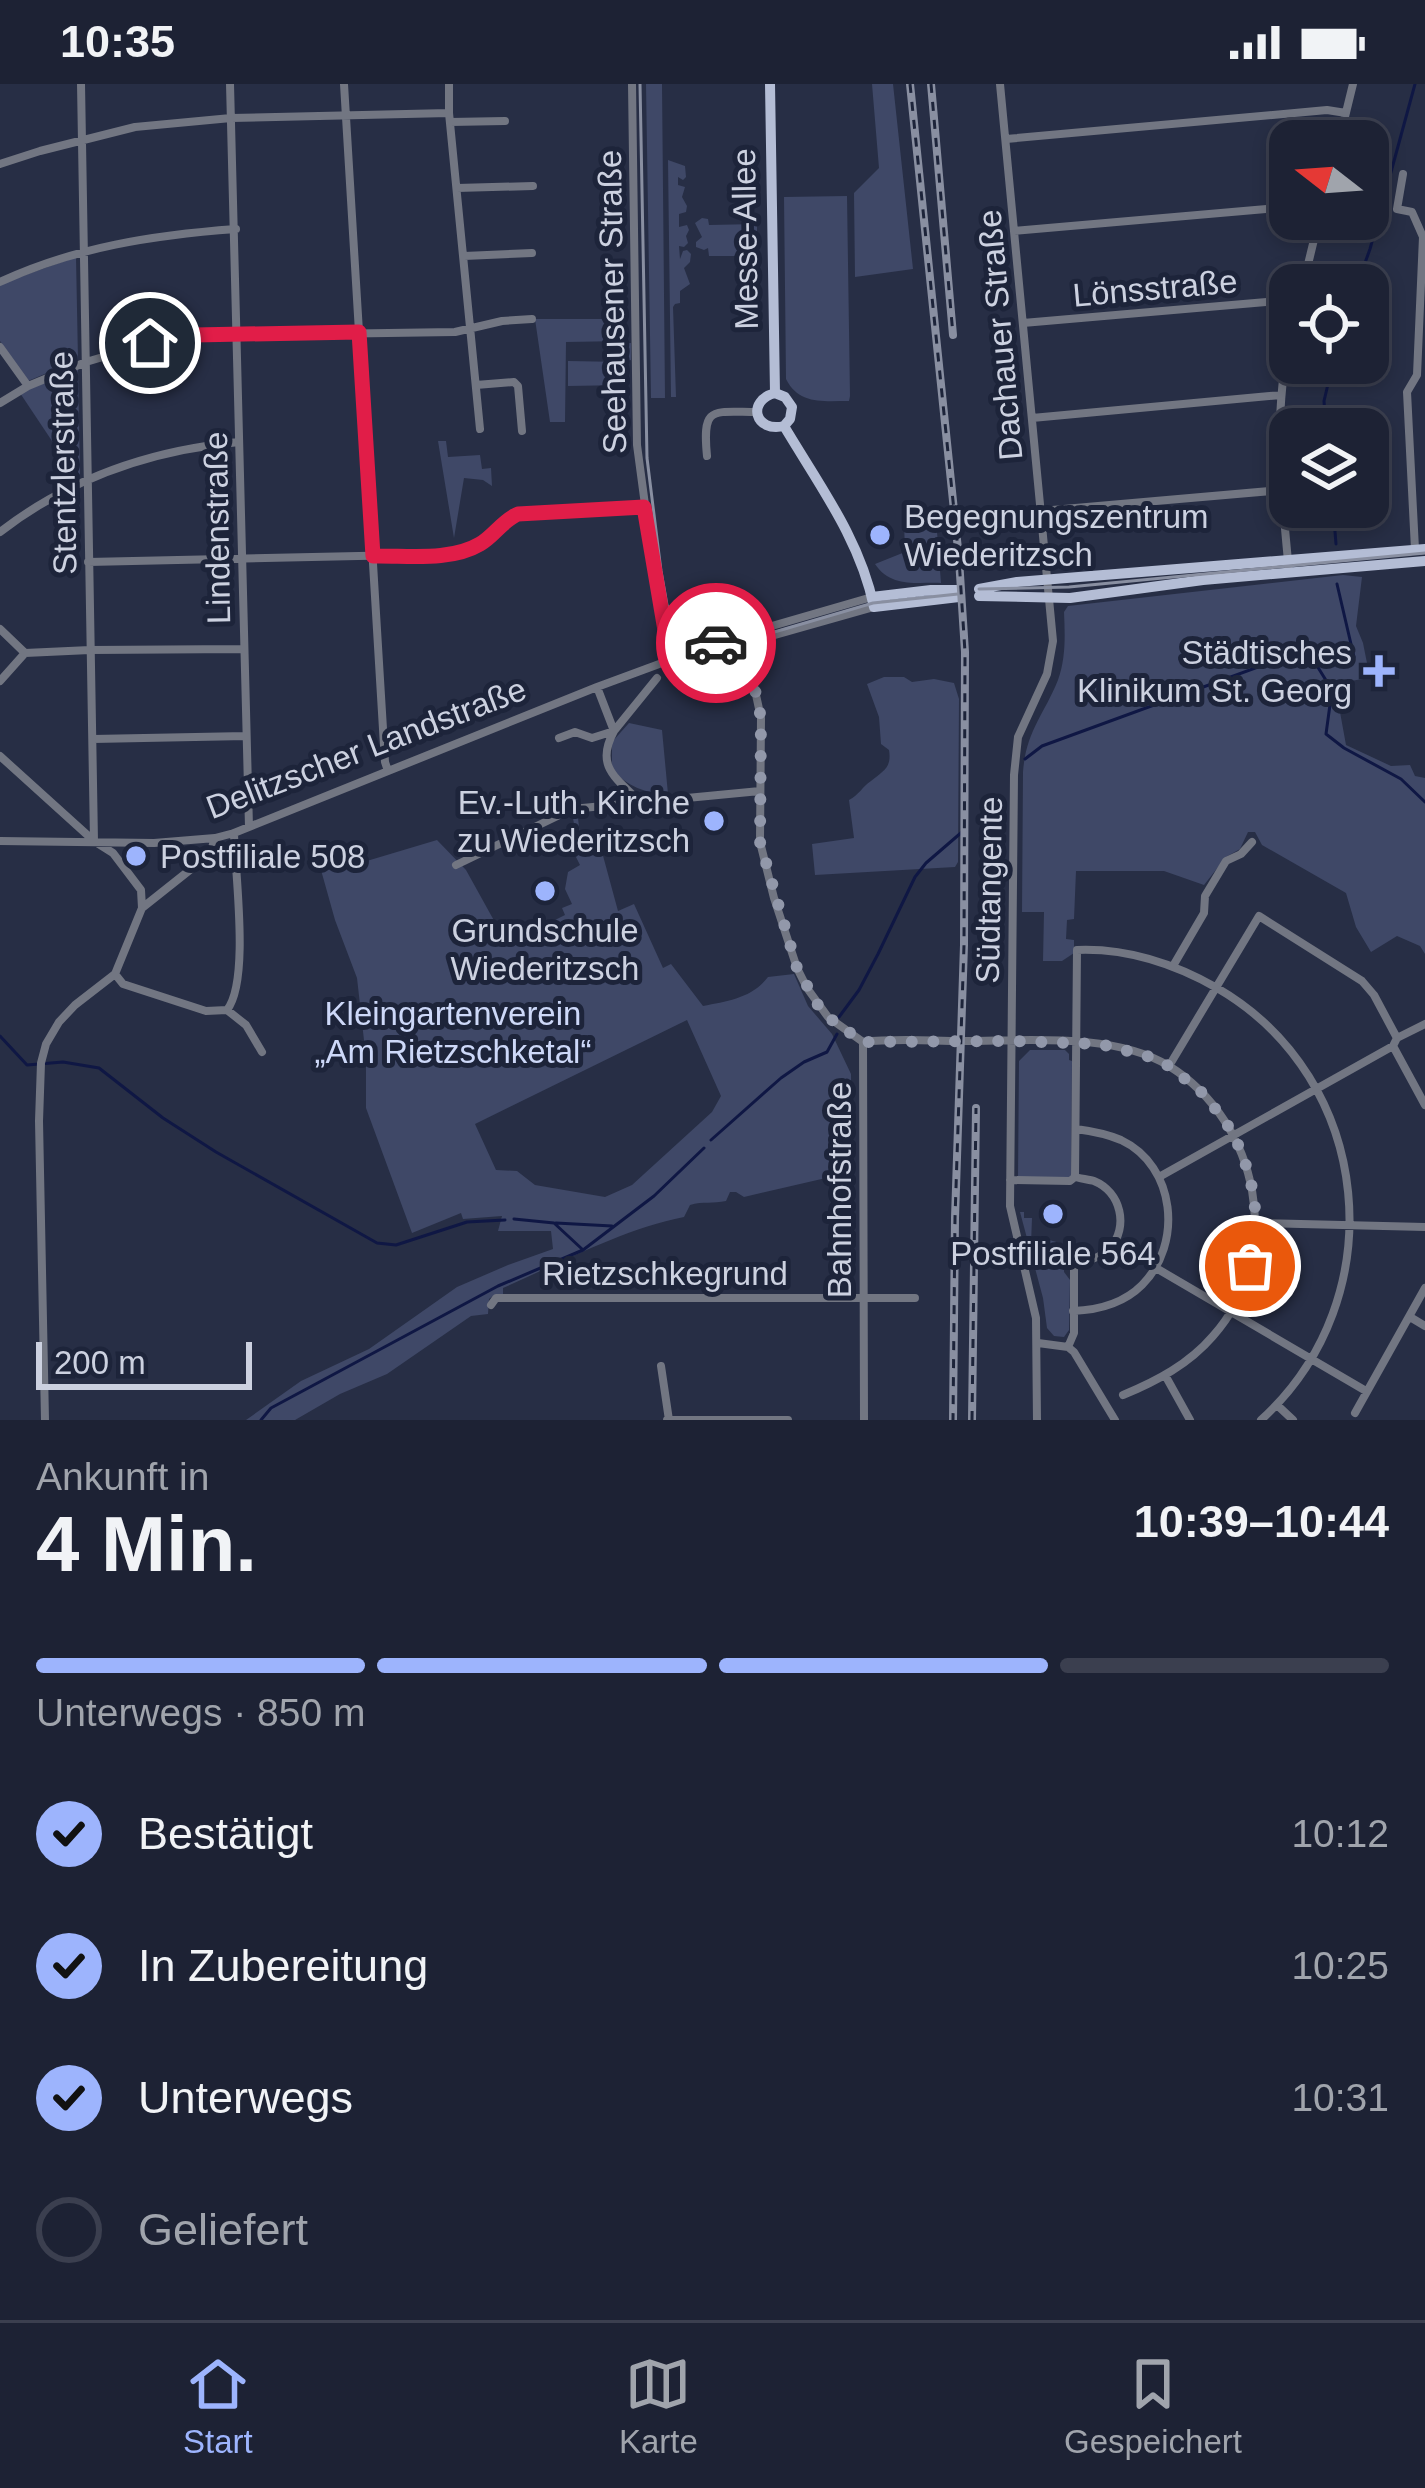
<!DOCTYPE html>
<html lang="de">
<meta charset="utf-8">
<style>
:root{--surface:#1d2234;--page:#2a2f40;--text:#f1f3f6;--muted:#a0a4ac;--line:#3b3f4f;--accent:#9db4fd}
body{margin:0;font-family:Helvetica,sans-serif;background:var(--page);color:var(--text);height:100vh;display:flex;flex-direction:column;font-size:45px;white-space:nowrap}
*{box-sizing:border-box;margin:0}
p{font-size:39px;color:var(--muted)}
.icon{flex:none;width:66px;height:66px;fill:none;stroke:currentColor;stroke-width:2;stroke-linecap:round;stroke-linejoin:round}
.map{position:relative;height:1336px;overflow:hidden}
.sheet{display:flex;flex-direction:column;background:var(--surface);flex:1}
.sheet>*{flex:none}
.needle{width:78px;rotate:287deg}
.fabs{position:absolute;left:1269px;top:36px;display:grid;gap:24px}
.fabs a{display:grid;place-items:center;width:120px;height:120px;border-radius:24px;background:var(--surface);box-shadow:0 6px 18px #0003,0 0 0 3px var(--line);font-size:60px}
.scale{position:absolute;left:36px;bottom:30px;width:216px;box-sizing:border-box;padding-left:12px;border:6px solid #ccd1e0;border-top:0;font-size:33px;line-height:42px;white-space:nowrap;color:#ccd1e0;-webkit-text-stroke:9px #1d243a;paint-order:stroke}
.pin{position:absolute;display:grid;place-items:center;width:102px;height:102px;color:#fff;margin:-51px;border:6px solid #fff;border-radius:50%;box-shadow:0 3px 12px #0007}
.courier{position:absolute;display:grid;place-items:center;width:120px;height:120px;margin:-60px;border:9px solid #e11d48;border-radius:50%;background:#fff;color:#222;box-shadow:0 3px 15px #0007}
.summary em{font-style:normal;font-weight:700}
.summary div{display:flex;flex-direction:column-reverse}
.summary{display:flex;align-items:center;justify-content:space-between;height:204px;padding:0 36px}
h1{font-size:78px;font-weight:700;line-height:90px}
.bar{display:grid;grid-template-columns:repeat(4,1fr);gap:18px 12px;align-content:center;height:144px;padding:0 36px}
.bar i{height:15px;border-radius:9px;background:var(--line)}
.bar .on{background:var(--accent)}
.bar p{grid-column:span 4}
ol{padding:0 36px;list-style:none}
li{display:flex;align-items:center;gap:36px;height:132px}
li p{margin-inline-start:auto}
li .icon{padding:12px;border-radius:50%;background:var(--accent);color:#111;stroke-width:4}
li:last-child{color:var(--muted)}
li i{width:66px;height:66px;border:6px solid var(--line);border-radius:50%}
.status{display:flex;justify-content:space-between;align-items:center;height:84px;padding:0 60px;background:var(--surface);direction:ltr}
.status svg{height:33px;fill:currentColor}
.tabs{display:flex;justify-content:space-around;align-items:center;height:168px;border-top:3px solid var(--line);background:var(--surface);font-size:33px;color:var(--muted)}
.tabs a{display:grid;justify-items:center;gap:6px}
.tabs .on{color:var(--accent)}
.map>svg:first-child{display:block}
.green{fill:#3f4867;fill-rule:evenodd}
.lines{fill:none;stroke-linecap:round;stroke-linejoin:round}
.stream{stroke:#0f1744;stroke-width:3}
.minor{stroke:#727682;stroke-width:8}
.major{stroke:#b4bdd5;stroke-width:10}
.tram{stroke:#898fa1;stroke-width:3}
.rail-casing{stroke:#898fa1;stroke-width:8}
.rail{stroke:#1d243a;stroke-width:3;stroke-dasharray:9;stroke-linecap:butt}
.done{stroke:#9298aa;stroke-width:12;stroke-dasharray:0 21.6}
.route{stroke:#e11d48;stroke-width:15}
.poi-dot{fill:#9db4fd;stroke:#1d243a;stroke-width:4.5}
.labels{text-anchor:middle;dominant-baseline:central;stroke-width:10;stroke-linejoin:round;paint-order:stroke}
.street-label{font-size:33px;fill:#ccd1e0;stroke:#1d243a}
.poi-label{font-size:33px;fill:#ccd1e0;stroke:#1d243a;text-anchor:start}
.park-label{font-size:33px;fill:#cdd8f8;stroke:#1d243a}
</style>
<div class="status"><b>10:35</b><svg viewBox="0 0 49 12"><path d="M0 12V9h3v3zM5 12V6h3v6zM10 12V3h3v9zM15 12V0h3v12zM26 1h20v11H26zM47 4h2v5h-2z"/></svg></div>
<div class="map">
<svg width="1425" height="1336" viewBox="0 0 1425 1336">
<rect width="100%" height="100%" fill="#272e45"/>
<path class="green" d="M 646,0 L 662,0 L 665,314 L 651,314 Z
M 872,0 L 893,0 L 913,185 L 855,193 L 854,109 L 879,84 Z
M 668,76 L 685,82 L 686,93 L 683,96 L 678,93 L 678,101 L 685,103 L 682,113 L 687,122 L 686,128 L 679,130 L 679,143 L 687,141 L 689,146 L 686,152 L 688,159 L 684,163 L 679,162 L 680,175 L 683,167 L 687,166 L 691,170 L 690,178 L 684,184 L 690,200 L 680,207 L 680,219 L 675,220 L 673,223 L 676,313 L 671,313 Z
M 847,112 L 850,312 L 849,317 C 823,317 799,321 786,295 L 784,113 Z
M 702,134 L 708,135 L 709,141 L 757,140 L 757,172 L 709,172 L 708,164 L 704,166 L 696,163 L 696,158 L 702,153 L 695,139 Z
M 76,173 L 78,276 L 28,297 L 0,257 L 0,200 Z
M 535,235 L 618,235 L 619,252 L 624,253 L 624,257 L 566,258 L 565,338 L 550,338 Z
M 631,259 L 631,276 L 618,280 L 618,297 L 624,298 L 625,301 L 568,302 L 568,277 L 622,278 L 615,273 L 621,273 L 621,263 L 615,260 Z
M 78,285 L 80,390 L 76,393 L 20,309 Z
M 438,357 L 446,357 L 448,373 L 480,371 L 482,385 L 491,384 L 492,402 L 483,396 L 464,394 L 454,454 Z
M 936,435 L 941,499 C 916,498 891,504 875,480 L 905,468 L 904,438 Z
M 1343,491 L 1362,493 L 1356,542 L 1363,559 L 1370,594 L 1350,597 L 1336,606 L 1346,661 L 1391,682 L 1410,681 L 1415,692 L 1425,694 L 1425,870 L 1420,862 L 1397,852 L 1371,868 L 1356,843 L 1346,809 L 1262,761 L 1255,748 L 1248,748 L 1240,765 L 1226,773 L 1204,801 L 1164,787 L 1076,787 L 1074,835 L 1067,836 L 1066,855 L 1074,856 L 1074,869 L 1062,877 L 1043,877 L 1044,828 L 1022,828 L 1023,688 C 1026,647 1044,631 1058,596 C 1066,574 1065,551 1064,528 L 1068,522 Z
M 884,593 L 904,593 L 912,598 L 934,595 L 954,599 L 959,615 L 958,778 L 955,783 L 815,791 L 812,760 L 854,754 L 849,716 C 859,711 862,703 871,697 C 883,687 892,684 889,666 L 881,660 L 879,633 L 867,600 Z
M 629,639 L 662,646 L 668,710 C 646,709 627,703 612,685 L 612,658 Z
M 573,734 L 578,734 L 582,769 L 602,768 L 618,827 L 634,820 L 663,884 L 671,880 L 703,922 C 728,917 752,914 768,893 L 794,890 L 808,922 L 832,950 L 851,990 L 852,1075 L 839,1091 L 744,1113 L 736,1108 L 730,1108 L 726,1117 C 713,1120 703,1117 690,1121 L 684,1133 C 623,1145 560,1179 503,1204 L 503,1210 L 494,1211 L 489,1215 L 488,1230 L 471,1232 L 387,1290 L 340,1310 L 295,1336 L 246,1336 L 301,1297 L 369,1265 L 457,1203 L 508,1181 L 553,1165 L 551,1147 L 498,1147 L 502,1132 L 463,1135 L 461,1129 L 412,1149 L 366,1024 L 366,974 L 357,894 L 335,836 L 321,786 L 340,785 L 437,756 L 466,786 L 507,860 L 565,831 L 562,824 L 572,820 L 565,805 L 568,788 L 580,781 L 575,771 L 578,764 ZM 687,936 L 721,1012 L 712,1028 L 632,1101 L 605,1113 L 535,1101 L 517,1087 L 496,1086 L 475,1040 Z
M 1030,966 L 1065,966 L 1069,970 L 1069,976 L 1072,977 L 1071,1092 L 1068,1094 L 1018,1093 L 1019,977 Z
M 1020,1128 L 1024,1128 L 1024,1134 L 1032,1134 L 1031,1160 L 1048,1161 L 1049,1156 L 1064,1160 L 1064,1188 L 1070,1196 L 1069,1246 L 1064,1253 L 1054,1252 L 1047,1244 L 1043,1214 Z"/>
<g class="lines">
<path class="stream" d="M 1357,201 L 1370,165 L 1415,0
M 1326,345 L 1324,317 L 1333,279
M 1333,423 L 1336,460
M 1314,577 L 1332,606 L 1326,650 L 1344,664 L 1401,695 L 1425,718
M 1025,675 L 1042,662 L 1277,576 L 1354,573 L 1337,500
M 839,933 L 859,906 L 878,870 L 915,793 L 926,779 L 962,748
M 0,952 L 27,981 L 63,978 L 99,984 L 163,1034 L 216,1068 L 377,1159 L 396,1161 L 467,1138 L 505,1136
M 711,1056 L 781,994 L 804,978 L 827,968 L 837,950
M 514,1135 L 554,1139 L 582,1165
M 556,1139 L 612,1142
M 261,1336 L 271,1324 L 498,1202 L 583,1166 L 654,1112 L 704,1064"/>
<path class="minor" d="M 81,0 L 94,757
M 230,0 C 237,248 242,495 249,743
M 344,0 L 385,678 L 388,687
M 449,0 L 449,29 L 480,345
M 632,0 L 637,361 L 654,488 L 670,576
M 1000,0 L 1053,557 L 1047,590 L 1018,653 L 1014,691 L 1010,1122 L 1036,1234 L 1037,1336
M 450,38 L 505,37
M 1006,55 L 1327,26 L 1346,29
M 1339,57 L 1353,0
M 0,80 L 40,67 L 135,43 L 231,34 L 449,29
M 1403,90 L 1397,125 L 1412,128 L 1423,153 L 1417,291 L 1407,308 L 1415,465
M 457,104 L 533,102
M 1014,147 L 1290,123
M 464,172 L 532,169
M 0,198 C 75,163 154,151 236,145
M 1303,201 L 1319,135
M 1023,239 L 1290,216
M 0,263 L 28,302
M 476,301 L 514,298 L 518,302 L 522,347
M 0,319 L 28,302 L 86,278 L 150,259 L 194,252 L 455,248 L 502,237 L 532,235
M 1032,334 L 1281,311
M 707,372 C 702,321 712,328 757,328
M 1041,427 L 1282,406
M 0,448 C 70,394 152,366 239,358
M 88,478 L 451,470 L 479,460 L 509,434 L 517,430 L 644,423
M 1289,488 C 1282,411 1272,332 1290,256
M 0,545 L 25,569 L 90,566 L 243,565
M 743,551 L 761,634 L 760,758 L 774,814 L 797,884 L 807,904 L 828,933 L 863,958
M 672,576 L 682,577 L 874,523
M 0,597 L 25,569
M 597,603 L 614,647 L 657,594
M 559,654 L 575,648 L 592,654 L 614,647 C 596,680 613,692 636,714 L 638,720
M 93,655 L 246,652
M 0,672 L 94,757 L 113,769 L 141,806 L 142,824
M 0,757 L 154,759 L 215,754 L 234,749 L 597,603 L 670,576 L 682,568 L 872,513
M 456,781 L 572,725 L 760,707
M 1173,882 L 1204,829 L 1205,812 L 1226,777 L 1241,770 L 1252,758
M 115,890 L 123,900 L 206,927 L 227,926 C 250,897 235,789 234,749
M 227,926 L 246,941 L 262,968
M 863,958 C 896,954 930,957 963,957 C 1026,957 1113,948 1169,982 C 1259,1038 1286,1170 1213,1252 C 1189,1280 1157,1297 1123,1311
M 863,958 L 864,1336
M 1393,962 L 1425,1021
M 1169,982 L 1259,832 L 1362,897 L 1374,911 L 1397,954
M 1075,1093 L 1077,866 C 1127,864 1173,879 1217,904 C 1374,995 1395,1214 1261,1336
M 1159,1093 L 1393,962 L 1397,954 L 1425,940
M 1010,1096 L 1070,1097 L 1075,1093 C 1078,1094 1091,1096 1094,1097 C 1121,1108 1129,1143 1110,1164 C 1100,1175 1086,1176 1074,1182 L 1074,1249 L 1068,1263
M 1255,1139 L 1425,1143
M 1156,1184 L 1366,1307
M 491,1221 L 496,1214 L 915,1214
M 1073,1227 C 1099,1226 1123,1220 1142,1201 C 1183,1160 1176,1082 1121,1056 C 1107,1050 1091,1047 1076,1045
M 1410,1233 L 1425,1242
M 1038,1259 L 1068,1263 L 1074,1268 L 1115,1336
M 661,1282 L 669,1336
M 1165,1291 L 1190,1336
M 1277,1321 L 1293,1336
M 1355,1329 L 1425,1204
M 45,1336 L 39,1037 L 41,979 L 46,960 L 59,938 L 75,921 L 115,890 L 142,824 L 210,770 L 215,754
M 667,1336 L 788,1336"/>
<path class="major" d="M 770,0 L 775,309
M 775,309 C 746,317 755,349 784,342
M 775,309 L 785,313 L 792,323 L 790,335 L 784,342
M 784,342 C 819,401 860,455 874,523 L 959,513
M 979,505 L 1017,498 L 1425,465
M 979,512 L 1070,514 L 1203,496 L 1425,477
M 872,513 L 931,506 L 958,506"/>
<path class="tram" d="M 640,0 L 647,374 L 661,487 L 667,521 L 673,533 L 685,548 L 700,557 L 730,561 L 873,519 L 958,510
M 979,505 L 1069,503 L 1425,469"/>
<defs>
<path id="rail" d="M 910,0 L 959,475 L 965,568 L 964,861 L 955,1134 L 953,1336
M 931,0 L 953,251
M 972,1336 L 976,1024"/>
</defs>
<use href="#rail" class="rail-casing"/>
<use href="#rail" class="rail"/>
</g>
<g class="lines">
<path class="done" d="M 716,559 L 743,551 L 744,554 L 761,634 L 760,758 L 797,884 L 818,921 L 828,933 L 863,958 L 1010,957 L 1100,960 L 1147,972 L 1169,982 L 1205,1011 L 1234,1050 L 1250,1092 L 1255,1124 L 1250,1182"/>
<path class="route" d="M 150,259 L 194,251 L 359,248 L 373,472 C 405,471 450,478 480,460 C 494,452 502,437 518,430 L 644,423 L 670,576 L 682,568 L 716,559"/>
</g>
<g class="poi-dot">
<circle cx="880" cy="451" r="12"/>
<path d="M1373 569h12v12h12v12h-12v12h-12v-12h-12v-12h12z"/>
<circle cx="714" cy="737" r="12"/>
<circle cx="136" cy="772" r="12"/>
<circle cx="545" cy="807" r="12"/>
<circle cx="1053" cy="1130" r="12"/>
</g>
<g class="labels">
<g class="street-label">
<text transform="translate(745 155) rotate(-91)">Messe-Allee</text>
<text transform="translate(1155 204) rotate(-5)">Lönsstraße</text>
<text transform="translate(612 218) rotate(-91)">Seehausener Straße</text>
<text transform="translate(1000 251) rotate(-95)">Dachauer Straße</text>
<text transform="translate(63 379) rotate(-91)">Stentzlerstraße</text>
<text transform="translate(217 444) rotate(-91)">Lindenstraße</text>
<text transform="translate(366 664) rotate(-21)">Delitzscher Landstraße</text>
<text transform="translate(989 806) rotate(-89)">Südtangente</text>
<text transform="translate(839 1106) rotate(-90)">Bahnhofstraße</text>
<text x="665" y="1189">Rietzschkegrund</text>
</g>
<g class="poi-label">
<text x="904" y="432">Begegnungszentrum<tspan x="904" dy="38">Wiederitzsch</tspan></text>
<text x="1352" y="568" text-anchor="end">Städtisches<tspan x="1352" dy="38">Klinikum St. Georg</tspan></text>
<text x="690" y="718" text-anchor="end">Ev.-Luth. Kirche<tspan x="690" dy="38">zu Wiederitzsch</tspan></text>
<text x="160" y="772">Postfiliale 508</text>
<text x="545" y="846" text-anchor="middle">Grundschule<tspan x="545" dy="38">Wiederitzsch</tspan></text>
<text x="1053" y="1169" text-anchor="middle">Postfiliale 564</text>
</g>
<g class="park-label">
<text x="453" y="929">Kleingartenverein<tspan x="453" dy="38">„Am Rietzschketal“</tspan></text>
</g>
</g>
</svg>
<div class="fabs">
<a><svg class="needle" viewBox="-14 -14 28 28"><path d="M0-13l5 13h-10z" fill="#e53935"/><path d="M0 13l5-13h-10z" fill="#a0a4ac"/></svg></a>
<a><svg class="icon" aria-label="locate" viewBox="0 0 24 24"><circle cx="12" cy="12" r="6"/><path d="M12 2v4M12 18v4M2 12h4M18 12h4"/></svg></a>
<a><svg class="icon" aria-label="layers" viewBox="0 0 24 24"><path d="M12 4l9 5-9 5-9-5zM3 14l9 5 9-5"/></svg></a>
</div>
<div class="scale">200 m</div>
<div class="pin" style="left:1250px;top:1182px;background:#ea580c"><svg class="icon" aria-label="bag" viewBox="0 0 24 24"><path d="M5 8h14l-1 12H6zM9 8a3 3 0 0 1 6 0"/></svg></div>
<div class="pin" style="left:150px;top:259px;background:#1f2937"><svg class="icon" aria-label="home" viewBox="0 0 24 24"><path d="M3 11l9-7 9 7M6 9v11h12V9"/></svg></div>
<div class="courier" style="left:716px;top:559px"><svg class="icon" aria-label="car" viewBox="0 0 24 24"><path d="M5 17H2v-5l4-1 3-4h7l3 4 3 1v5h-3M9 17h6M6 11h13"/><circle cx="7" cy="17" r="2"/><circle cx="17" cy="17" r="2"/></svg></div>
</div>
<section class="sheet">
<div class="summary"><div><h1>4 Min.</h1><p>Ankunft in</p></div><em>10:39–10:44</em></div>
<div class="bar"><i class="on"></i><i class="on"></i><i class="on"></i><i></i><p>Unterwegs · 850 m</p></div>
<ol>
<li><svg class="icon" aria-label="check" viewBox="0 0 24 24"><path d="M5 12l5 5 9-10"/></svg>Bestätigt<p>10:12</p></li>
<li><svg class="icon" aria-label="check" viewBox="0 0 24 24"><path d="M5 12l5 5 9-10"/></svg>In Zubereitung<p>10:25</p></li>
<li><svg class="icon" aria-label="check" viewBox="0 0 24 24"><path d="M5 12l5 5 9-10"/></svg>Unterwegs<p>10:31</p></li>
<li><i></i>Geliefert</li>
</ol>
</section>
<nav class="tabs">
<a class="on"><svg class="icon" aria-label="home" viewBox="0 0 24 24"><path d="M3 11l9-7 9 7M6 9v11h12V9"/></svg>Start</a>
<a><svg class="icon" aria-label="map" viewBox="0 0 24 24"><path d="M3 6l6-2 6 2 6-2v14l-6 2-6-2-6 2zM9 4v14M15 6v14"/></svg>Karte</a>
<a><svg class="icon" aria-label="saved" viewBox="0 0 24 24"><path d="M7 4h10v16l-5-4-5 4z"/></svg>Gespeichert</a>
</nav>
